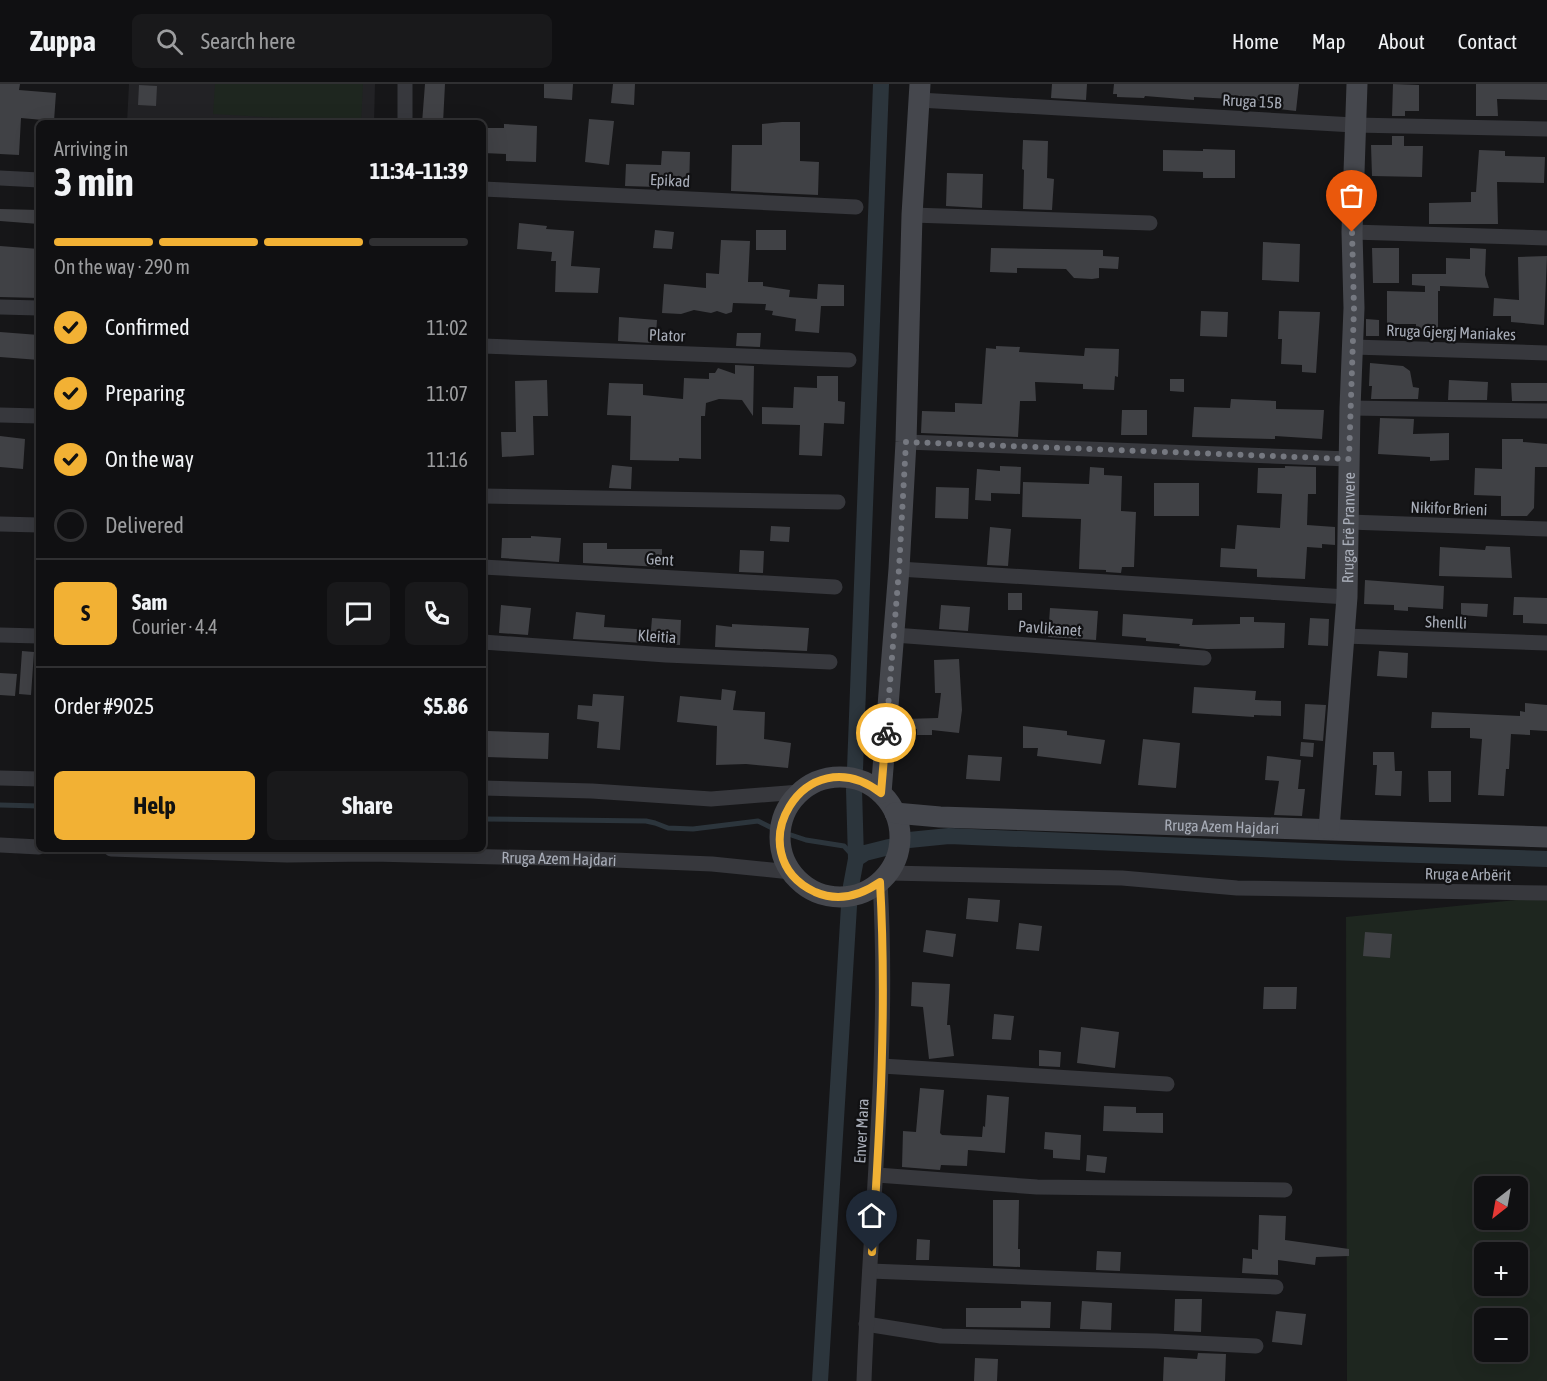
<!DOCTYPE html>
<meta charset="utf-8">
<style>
:root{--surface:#101012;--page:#19191b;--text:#f1f3f6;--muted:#9c9d9f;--line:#303032;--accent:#f2b134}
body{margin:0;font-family:"Asap Condensed",sans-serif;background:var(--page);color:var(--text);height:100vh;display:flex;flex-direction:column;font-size:22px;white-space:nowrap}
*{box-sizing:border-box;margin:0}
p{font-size:20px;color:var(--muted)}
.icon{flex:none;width:33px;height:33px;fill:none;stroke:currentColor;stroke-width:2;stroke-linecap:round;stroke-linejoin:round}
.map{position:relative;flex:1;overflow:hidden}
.details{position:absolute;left:36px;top:36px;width:450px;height:732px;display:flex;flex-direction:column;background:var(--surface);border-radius:9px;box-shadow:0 6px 24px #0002,0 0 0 2px var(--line)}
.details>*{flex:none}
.needle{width:39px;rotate:211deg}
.buttons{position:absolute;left:1474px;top:1092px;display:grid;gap:12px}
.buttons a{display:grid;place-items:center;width:54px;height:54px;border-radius:9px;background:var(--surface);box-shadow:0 6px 24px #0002,0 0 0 2px var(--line);font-size:30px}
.pin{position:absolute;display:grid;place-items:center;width:51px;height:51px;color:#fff;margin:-62px -26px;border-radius:50% 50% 50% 0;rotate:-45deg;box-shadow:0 0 6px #0007}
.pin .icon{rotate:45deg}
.courier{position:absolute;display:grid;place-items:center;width:60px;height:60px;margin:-30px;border:4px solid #f2b134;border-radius:50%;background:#fff;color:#222;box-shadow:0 2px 8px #0007}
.headline em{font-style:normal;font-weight:700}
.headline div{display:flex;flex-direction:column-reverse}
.headline{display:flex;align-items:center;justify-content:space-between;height:102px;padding:0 18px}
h1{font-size:39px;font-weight:700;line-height:45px}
.bar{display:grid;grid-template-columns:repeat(4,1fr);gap:9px 6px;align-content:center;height:72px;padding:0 18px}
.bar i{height:8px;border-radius:4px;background:var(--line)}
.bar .on{background:var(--accent)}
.bar p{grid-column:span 4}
.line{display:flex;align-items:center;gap:15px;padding:0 18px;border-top:2px solid var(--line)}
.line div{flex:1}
.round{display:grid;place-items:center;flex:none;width:63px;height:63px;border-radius:9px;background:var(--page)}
ol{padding:0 18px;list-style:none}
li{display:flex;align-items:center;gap:18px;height:66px}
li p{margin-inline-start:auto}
li .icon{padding:6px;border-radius:50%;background:var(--accent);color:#111;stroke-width:4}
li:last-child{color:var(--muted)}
li i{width:33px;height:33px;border:3px solid var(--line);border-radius:50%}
.action{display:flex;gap:12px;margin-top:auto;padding:12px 18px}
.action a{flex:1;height:69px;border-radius:9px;background:var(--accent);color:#111;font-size:24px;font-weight:700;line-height:69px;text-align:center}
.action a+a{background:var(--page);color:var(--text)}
header{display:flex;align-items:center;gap:36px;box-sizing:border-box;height:84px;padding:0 30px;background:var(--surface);border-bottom:2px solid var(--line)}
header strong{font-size:28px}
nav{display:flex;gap:33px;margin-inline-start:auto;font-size:21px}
.search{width:420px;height:54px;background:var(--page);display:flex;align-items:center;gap:15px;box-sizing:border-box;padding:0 21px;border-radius:9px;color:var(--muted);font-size:22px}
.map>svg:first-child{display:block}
.built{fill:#222225}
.green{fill:#1e261f;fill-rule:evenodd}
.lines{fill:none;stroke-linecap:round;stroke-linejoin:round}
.stream{stroke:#2c353c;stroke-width:5}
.canal{stroke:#2c353c;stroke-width:16}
.building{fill:#404145}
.street{stroke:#37383d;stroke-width:15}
.secondary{stroke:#45474d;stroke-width:21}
.done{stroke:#757880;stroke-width:6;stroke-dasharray:0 10.8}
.route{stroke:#f2b134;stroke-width:8}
.labels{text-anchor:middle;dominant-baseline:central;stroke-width:4.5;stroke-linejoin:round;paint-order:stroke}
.street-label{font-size:16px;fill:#a8adb8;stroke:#111113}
</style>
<header>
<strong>Zuppa</strong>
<div class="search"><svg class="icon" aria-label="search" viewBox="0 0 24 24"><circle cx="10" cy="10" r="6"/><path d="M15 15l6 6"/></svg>Search here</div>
<nav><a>Home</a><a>Map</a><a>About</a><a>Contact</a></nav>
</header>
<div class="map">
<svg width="1547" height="1297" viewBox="0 0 1547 1297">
<rect width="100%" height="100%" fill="#161618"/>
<path class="built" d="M 129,0 L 375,0 L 374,39 L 127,39 Z"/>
<path class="green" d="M 215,0 L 363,0 L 361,39 L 213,30 Z
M 1547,813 L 1547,1297 L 1347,1297 L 1346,833 ZM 1485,1102 L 1518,1102 L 1518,1136 L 1485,1136 ZM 1485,1168 L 1518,1168 L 1518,1202 L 1485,1202 ZM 1485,1234 L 1518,1234 L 1518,1268 L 1485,1268 Z"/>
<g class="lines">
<path class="stream" d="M 0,721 L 39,722
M 483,735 L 646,737 L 655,739 L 668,744 L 693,745 L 758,737 L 774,745
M 791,751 L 806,756 L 844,762 L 856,775"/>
<path class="canal" d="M 855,685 L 881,0
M 909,756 L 949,752 L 1355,769 L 1547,775
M 856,775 L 865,769 L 889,763
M 851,802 L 856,775 L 854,705
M 820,1297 L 849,822"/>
</g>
<path class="building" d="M 0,0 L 20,0 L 19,6 L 56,9 L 54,37 L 21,34 L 19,71 L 0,70 Z
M 425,0 L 445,0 L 443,39 L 422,39 Z
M 544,0 L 573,0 L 572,16 L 544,14 Z
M 613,0 L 635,0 L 634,21 L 611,19 Z
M 1052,0 L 1087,0 L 1086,16 L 1051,14 Z
M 1114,0 L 1299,0 L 1296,27 L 1269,24 L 1270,17 L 1194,13 L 1194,16 L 1145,12 L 1144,14 L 1117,13 L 1117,10 L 1113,10 Z
M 1393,0 L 1419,1 L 1419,27 L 1405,27 L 1405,32 L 1392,32 Z
M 1476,0 L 1547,0 L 1547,16 L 1497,15 L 1498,32 L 1476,32 Z
M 139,1 L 157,2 L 156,22 L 138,21 Z
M 589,35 L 614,37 L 609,81 L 585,78 Z
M 782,38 L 800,38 L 800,77 L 819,78 L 818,111 L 731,107 L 732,61 L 762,61 L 762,40 Z
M 504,40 L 537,42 L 536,78 L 506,77 L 506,70 L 483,69 L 483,44 L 504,44 Z
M 1392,52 L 1404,52 L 1404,62 L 1423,62 L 1422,93 L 1372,92 L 1371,61 L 1392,61 Z
M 1023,56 L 1048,57 L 1047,94 L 1054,95 L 1052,126 L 1023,125 L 1024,86 L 1022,85 Z
M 1203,65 L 1235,66 L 1235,94 L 1203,94 L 1203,88 L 1163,87 L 1163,66 L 1203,67 Z
M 1479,66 L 1505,67 L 1505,72 L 1545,73 L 1544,99 L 1497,98 L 1498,140 L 1429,140 L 1429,119 L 1471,118 L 1471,108 L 1476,108 Z
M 662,67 L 690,68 L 689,104 L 625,102 L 626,80 L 661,81 Z
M 947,89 L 983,90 L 982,124 L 946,122 Z
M 0,125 L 39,126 L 39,140 L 0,137 Z
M 519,139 L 547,142 L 546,145 L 574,147 L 571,182 L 600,184 L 598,209 L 555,208 L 556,177 L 551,177 L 552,168 L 517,165 Z
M 655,146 L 674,148 L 672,165 L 653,164 Z
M 756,146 L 786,146 L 786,166 L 756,166 Z
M 721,156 L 750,157 L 748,198 L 763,198 L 763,202 L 790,206 L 789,213 L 817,215 L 818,200 L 844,201 L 844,222 L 821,222 L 819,249 L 795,247 L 796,235 L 772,231 L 773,227 L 765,226 L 766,220 L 733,219 L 732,228 L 726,230 L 717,227 L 711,229 L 694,226 L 681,230 L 662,229 L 664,200 L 706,204 L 706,189 L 719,190 Z
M 1263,158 L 1300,160 L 1299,198 L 1262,196 Z
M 0,162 L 39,165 L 39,214 L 0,213 Z
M 991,164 L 1103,166 L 1103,172 L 1119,173 L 1118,185 L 1099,184 L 1099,194 L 1092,195 L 1074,194 L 1066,185 L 1017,184 L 1017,189 L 990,188 Z
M 1372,164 L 1399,164 L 1399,199 L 1373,199 Z
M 1470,164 L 1486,165 L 1485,191 L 1489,204 L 1440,202 L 1440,207 L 1438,207 L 1438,251 L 1416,250 L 1416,240 L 1387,240 L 1387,207 L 1425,208 L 1425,202 L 1412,201 L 1412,190 L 1446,190 L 1446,174 L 1470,175 Z
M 1547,172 L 1544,241 L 1511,238 L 1511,232 L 1493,232 L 1494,214 L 1519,216 L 1518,173 Z
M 1201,227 L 1228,228 L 1227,253 L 1200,252 Z
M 1279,227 L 1320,228 L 1316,289 L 1302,288 L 1302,281 L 1281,280 L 1282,255 L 1278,255 Z
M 619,233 L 657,236 L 656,251 L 652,251 L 651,259 L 618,257 Z
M 1366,235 L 1379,236 L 1379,252 L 1366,252 Z
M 0,248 L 39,251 L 39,276 L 0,273 Z
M 737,249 L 761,249 L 760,263 L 736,262 Z
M 996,262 L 1020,263 L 1019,268 L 1084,272 L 1085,264 L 1119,265 L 1118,293 L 1115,292 L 1114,306 L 1083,305 L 1083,300 L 1035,298 L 1036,317 L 1020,317 L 1018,353 L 921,349 L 922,327 L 955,328 L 955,319 L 982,320 L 986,264 L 996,265 Z
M 1370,279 L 1403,282 L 1410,287 L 1413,303 L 1419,304 L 1418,315 L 1371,315 L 1372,302 L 1369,302 Z
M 735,281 L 754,282 L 753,332 L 742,316 L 719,315 L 706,319 L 705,332 L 701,332 L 701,375 L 679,374 L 679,377 L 630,376 L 631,332 L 607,331 L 609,299 L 643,300 L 643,311 L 683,315 L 684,294 L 709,295 L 709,289 L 715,289 L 718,284 L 735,290 Z
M 817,292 L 838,292 L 838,317 L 845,318 L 844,340 L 824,339 L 822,372 L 799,371 L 800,341 L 762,340 L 762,323 L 793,324 L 794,303 L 817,304 Z
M 1170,295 L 1184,295 L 1184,308 L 1170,307 Z
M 547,296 L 548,332 L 533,332 L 534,371 L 502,373 L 501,348 L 516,348 L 515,297 Z
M 1449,296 L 1488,298 L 1487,316 L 1448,316 Z
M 1511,299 L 1547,299 L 1547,317 L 1512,317 Z
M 1231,315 L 1276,317 L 1276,325 L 1324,326 L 1322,355 L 1275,352 L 1275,355 L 1192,353 L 1194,323 L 1230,324 Z
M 1122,326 L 1147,326 L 1147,351 L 1121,351 Z
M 1380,334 L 1414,335 L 1413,350 L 1449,349 L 1449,376 L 1430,377 L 1430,373 L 1378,370 Z
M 0,352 L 25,355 L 23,385 L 0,383 Z
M 1502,355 L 1523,355 L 1523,358 L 1547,360 L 1547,383 L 1535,383 L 1534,424 L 1527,432 L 1501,432 L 1501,412 L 1474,411 L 1475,384 L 1502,385 Z
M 612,381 L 632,383 L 631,405 L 609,404 Z
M 1000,382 L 1021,383 L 1020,410 L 991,409 L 991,417 L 975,416 L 977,385 L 1000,387 Z
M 1285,382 L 1316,383 L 1316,410 L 1308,410 L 1307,441 L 1335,443 L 1335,461 L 1322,460 L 1322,464 L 1307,463 L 1305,495 L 1257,493 L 1257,485 L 1220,483 L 1221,464 L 1235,465 L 1237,441 L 1280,444 L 1282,410 L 1257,409 L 1258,384 L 1285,384 Z
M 1090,383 L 1104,384 L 1104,391 L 1122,392 L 1121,427 L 1136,428 L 1134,483 L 1122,483 L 1121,489 L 1106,488 L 1106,486 L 1079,485 L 1081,435 L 1022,433 L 1023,398 L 1089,400 Z
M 1154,399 L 1199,399 L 1199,432 L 1154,432 Z
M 936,403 L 969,404 L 968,435 L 935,434 Z
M 771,442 L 790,443 L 789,458 L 770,457 Z
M 990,443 L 1011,445 L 1008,482 L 987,481 Z
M 531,452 L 561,454 L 559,478 L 501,474 L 502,454 L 531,454 Z
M 583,459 L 607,459 L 607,465 L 662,465 L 662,483 L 583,479 Z
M 1486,462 L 1510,463 L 1512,494 L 1439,492 L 1440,463 L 1485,466 Z
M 740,466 L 764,467 L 763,489 L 739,488 Z
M 1365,496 L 1444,502 L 1443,525 L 1408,523 L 1408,527 L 1394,526 L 1394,521 L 1364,520 Z
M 1008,509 L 1022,509 L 1022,526 L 1008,526 Z
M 1514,513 L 1547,514 L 1547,540 L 1523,539 L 1523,531 L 1513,531 Z
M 1461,519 L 1488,520 L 1487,533 L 1461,531 Z
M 501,521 L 531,524 L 528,551 L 499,549 Z
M 941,521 L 970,523 L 968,547 L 939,545 Z
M 1050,524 L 1098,527 L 1096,556 L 1048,553 Z
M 576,528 L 605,531 L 604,543 L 651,546 L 652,534 L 681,536 L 680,561 L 573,555 Z
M 1123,530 L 1193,535 L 1192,541 L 1240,540 L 1240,533 L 1254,533 L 1254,538 L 1285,539 L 1284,564 L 1207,565 L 1179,562 L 1180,560 L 1146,557 L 1146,554 L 1122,552 Z
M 1310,534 L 1329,535 L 1328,562 L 1308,561 Z
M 732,540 L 809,544 L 807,567 L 715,563 L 716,541 L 732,543 Z
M 22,567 L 34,568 L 31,611 L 19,610 Z
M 1379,567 L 1408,569 L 1407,594 L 1377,592 Z
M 959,575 L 962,626 L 959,649 L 932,646 L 932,651 L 917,651 L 917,645 L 904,643 L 905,635 L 938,634 L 941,609 L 935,609 L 934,576 Z
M 0,589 L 17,590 L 15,612 L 0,611 Z
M 1194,603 L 1256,607 L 1255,616 L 1281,617 L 1281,632 L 1254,631 L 1254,633 L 1192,629 Z
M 722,605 L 736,607 L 733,626 L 765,628 L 764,655 L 791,659 L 788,684 L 746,680 L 716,681 L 717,642 L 677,638 L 680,612 L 721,616 Z
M 593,610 L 624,612 L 620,666 L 597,664 L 599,638 L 577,635 L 578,621 L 592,622 Z
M 1525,619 L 1547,621 L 1547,647 L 1530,646 L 1530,651 L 1511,650 L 1509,685 L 1506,685 L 1504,712 L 1478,711 L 1482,655 L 1470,654 L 1470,644 L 1431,644 L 1432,628 L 1520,632 L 1520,627 L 1525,628 Z
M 1305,620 L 1326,621 L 1323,657 L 1303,655 Z
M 1023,642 L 1067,647 L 1067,651 L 1105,656 L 1101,680 L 1037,672 L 1038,664 L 1023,664 Z
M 487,647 L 549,649 L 548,675 L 486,673 Z
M 1143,655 L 1180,659 L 1176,704 L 1138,701 Z
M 1301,658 L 1314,659 L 1313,673 L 1300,672 Z
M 1373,668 L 1394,668 L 1395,687 L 1402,687 L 1401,712 L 1375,711 L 1377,681 L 1373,681 Z
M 968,671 L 1002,673 L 1000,697 L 966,695 Z
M 1267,672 L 1301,676 L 1298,705 L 1305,705 L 1302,732 L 1274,731 L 1279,697 L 1265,696 Z
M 1428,687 L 1451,687 L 1451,718 L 1429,718 Z
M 968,814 L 1000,816 L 998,838 L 966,835 Z
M 1019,839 L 1042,842 L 1039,867 L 1016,865 Z
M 926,846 L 956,850 L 953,873 L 923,868 Z
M 1365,848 L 1392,850 L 1390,874 L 1363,872 Z
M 912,898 L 950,900 L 947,941 L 950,941 L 954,972 L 929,975 L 923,923 L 911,922 Z
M 1264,903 L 1297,903 L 1296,925 L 1263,925 Z
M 994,930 L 1014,932 L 1011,956 L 992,955 Z
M 1081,943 L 1119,948 L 1115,984 L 1077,979 Z
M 1039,966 L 1061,968 L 1060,983 L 1039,982 Z
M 920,1004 L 944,1006 L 940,1049 L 942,1051 L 982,1053 L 983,1042 L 985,1043 L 987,1011 L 1009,1013 L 1005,1069 L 968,1066 L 967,1082 L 941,1081 L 940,1086 L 902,1083 L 903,1047 L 916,1048 Z
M 1104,1022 L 1136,1023 L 1136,1029 L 1163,1029 L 1163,1049 L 1103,1047 Z
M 1045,1048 L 1081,1051 L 1080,1076 L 1053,1074 L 1053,1066 L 1044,1065 Z
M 1087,1071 L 1107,1073 L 1105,1089 L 1086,1087 Z
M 993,1116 L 1019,1116 L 1018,1165 L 1020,1165 L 1020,1183 L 993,1182 Z
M 1259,1131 L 1286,1132 L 1285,1156 L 1349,1165 L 1349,1172 L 1316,1173 L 1315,1181 L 1278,1176 L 1278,1191 L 1242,1189 L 1243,1174 L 1252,1175 L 1252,1165 L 1258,1166 Z
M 917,1155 L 930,1156 L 929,1176 L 916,1176 Z
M 1097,1167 L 1121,1168 L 1120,1187 L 1096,1186 Z
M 1175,1215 L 1202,1215 L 1201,1248 L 1174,1247 Z
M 1021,1217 L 1051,1218 L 1050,1244 L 966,1243 L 966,1224 L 1021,1224 Z
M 1082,1217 L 1112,1219 L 1111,1246 L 1080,1245 Z
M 1276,1227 L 1306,1230 L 1302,1261 L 1272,1258 Z
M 1198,1269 L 1226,1270 L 1225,1297 L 1163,1297 L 1164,1273 L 1197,1275 Z
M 975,1274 L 998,1275 L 997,1297 L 974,1297 Z"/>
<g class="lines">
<g class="street">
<path d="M 405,0 L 405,39"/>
<path d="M 919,16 L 1354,41 L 1547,45"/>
<path d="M 0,94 L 39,96"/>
<path d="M 483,105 L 856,123"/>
<path d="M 912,131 L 1150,139"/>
<path d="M 1352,148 L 1547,154"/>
<path d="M 0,223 L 39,224"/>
<path d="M 483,262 L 849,276"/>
<path d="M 1353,263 L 1547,269"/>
<path d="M 1350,324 L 1547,327"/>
<path d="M 0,331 L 39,332"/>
<path d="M 906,358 L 1349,375"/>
<path d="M 483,412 L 838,418"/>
<path d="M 1349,438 L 1547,445"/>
<path d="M 0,440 L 39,441"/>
<path d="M 483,483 L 835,503"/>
<path d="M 899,485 L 1347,513"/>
<path d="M 0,551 L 39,552"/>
<path d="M 894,551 L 1204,574"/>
<path d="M 1344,552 L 1547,559"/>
<path d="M 483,558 L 666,571 L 830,578"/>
<path d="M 0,694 L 39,695"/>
<path d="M 483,704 L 592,707 L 711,715 L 800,708"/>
<path d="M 0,761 L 39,763"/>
<path id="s1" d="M 111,765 L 287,771 L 372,770 L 590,775 L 712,780 L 791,788"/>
<path d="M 888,789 L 1122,794 L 1237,804 L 1547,809"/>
<path d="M 882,982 L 1167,1000"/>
<path d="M 877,1091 L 1037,1103 L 1285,1106"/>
<path d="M 870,1187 L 1276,1203"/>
<path d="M 866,1240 L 941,1252 L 1156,1257 L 1256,1262"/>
<path d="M 864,1297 C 870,1131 890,965 880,798"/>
</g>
<g class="secondary">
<circle cx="840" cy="753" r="60"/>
<path d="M 881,709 L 899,485 L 906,358 L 912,131 L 920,0"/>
<path id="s2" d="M 895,729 L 940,733 L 1547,753"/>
<path id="s3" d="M 1329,745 L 1347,513 L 1350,324 L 1354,224 L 1352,148 L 1357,0"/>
</g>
</g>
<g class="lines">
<path class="done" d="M 886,649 L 899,485 L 906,358 L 1349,375 L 1354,224 L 1352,148"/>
<path class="route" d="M 872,1168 C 880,1045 887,922 880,798 C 860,812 838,818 815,808 C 736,771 804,650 881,709 L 886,649"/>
</g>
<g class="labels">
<g class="street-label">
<text transform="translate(1252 17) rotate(3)">Rruga 15B</text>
<text transform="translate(670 96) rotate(3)">Epikad</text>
<text transform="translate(1451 248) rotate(2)">Rruga Gjergj Maniakes</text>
<text transform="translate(667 251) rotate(2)">Plator</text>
<text transform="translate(1449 424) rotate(2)">Nikifor Brieni</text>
<text stroke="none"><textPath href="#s3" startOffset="302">Rruga Erë Pranvere</textPath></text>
<text transform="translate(660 475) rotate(3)">Gent</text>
<text transform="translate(1446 538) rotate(2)">Shenlli</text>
<text transform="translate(1050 544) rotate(4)">Pavlikanet</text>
<text transform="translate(657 552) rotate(4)">Kleitia</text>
<text stroke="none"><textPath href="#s2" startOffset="327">Rruga Azem Hajdari</textPath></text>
<text stroke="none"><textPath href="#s1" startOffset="448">Rruga Azem Hajdari</textPath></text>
<text transform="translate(1468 790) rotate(1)">Rruga e Arbërit</text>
<text transform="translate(861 1047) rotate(-87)">Enver Mara</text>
</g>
</g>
</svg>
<div class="buttons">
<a><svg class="needle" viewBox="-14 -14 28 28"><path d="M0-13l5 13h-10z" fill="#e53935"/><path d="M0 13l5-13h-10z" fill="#9c9d9f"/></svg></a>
<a>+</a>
<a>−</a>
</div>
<div class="pin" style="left:1352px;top:148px;background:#ea580c"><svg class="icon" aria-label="bag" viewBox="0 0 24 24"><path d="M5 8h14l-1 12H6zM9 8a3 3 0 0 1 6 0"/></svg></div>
<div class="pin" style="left:872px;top:1168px;background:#1f2937"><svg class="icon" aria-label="home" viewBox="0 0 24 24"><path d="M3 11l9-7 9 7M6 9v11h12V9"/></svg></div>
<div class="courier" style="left:886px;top:649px"><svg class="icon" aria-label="bike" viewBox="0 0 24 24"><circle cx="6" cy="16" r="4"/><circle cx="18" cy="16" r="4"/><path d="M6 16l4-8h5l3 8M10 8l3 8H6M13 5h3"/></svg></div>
<section class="details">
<div class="headline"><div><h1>3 min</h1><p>Arriving in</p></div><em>11:34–11:39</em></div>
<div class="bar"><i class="on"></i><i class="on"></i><i class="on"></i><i></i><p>On the way · 290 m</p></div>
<ol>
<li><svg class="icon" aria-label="check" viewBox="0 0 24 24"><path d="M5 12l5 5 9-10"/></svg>Confirmed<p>11:02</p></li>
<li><svg class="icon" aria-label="check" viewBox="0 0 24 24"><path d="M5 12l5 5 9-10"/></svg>Preparing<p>11:07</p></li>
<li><svg class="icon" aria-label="check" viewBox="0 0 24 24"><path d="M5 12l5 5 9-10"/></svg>On the way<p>11:16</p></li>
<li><i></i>Delivered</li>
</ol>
<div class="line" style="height:108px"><b class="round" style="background:var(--accent);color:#111">S</b><div><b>Sam</b><p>Courier · 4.4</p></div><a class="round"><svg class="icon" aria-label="chat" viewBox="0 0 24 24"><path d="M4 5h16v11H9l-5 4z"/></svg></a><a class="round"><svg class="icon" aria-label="phone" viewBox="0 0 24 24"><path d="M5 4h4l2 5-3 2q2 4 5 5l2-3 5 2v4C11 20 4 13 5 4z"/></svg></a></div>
<div class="line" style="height:78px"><div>Order #9025</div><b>$5.86</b></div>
<div class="action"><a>Help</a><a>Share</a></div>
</section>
</div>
